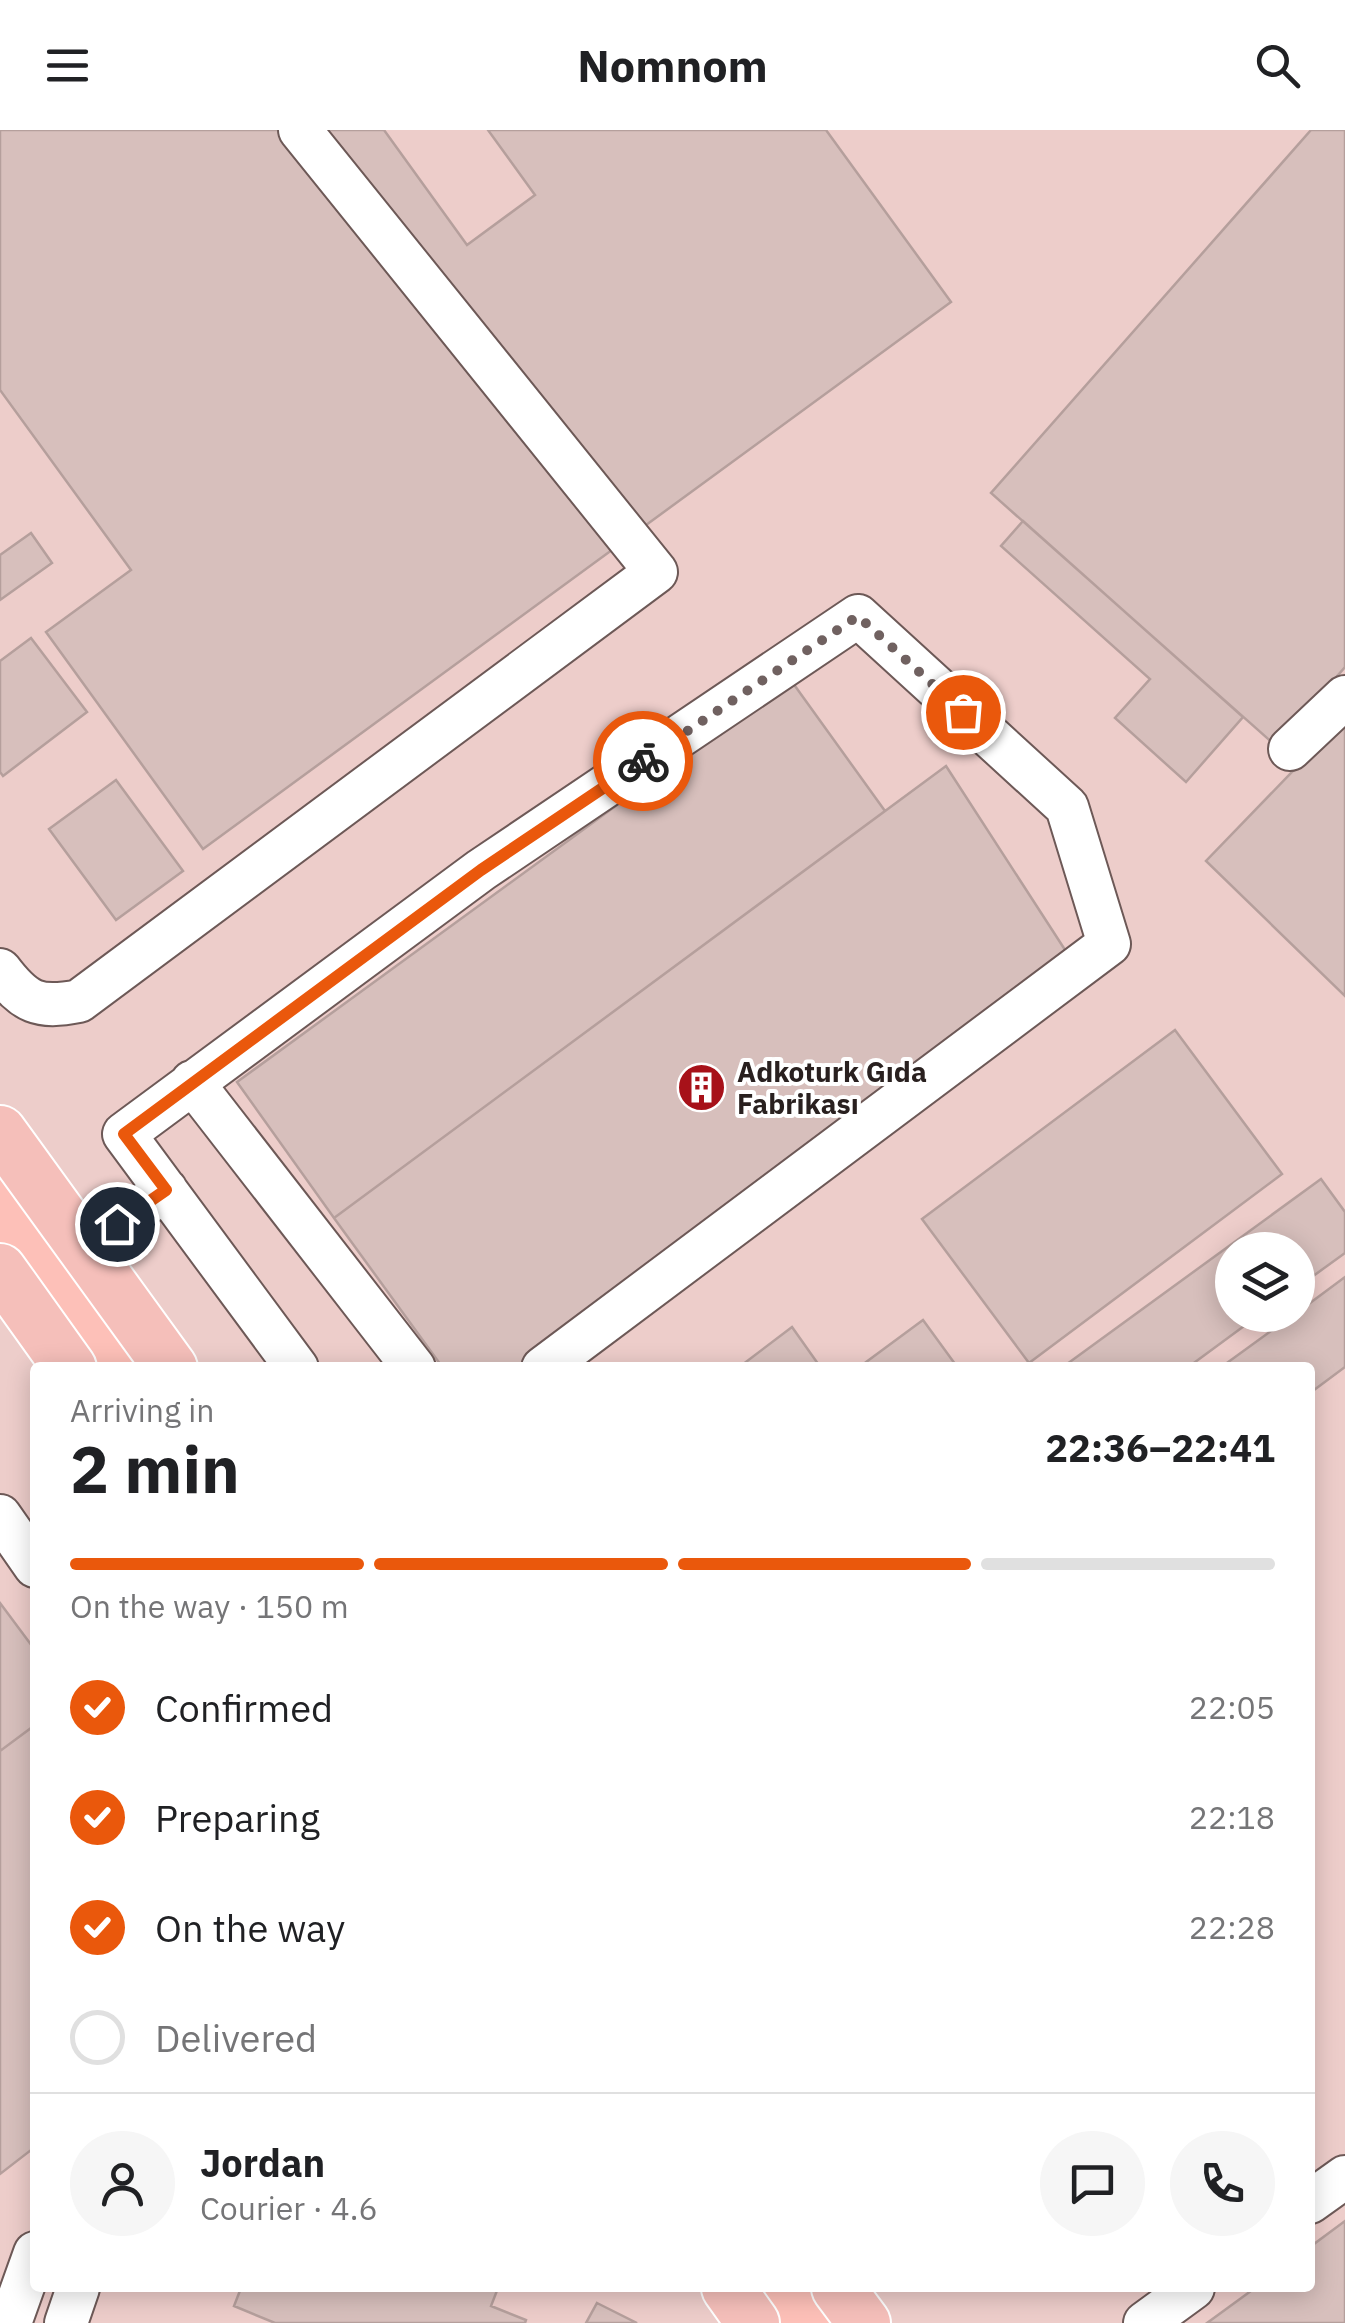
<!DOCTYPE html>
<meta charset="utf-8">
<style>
:root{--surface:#fff;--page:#f6f6f6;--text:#202124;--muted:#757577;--line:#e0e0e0;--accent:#ea580c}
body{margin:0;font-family:"IBM Plex Sans",sans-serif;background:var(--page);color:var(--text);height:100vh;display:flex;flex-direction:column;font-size:38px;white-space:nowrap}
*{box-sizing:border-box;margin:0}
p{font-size:32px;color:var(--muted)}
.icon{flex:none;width:55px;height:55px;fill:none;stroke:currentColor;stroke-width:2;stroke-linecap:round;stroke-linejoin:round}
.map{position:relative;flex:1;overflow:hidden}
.sheet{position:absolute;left:30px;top:1232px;width:1285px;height:930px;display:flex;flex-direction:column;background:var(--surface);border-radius:10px;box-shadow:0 5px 25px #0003}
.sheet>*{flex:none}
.tools{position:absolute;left:1215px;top:1102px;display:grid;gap:20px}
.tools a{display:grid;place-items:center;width:100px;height:100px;border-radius:50%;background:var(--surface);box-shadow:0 5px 25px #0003;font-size:50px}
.pin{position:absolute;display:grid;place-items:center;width:85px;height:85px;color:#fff;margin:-42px;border:5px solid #fff;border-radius:50%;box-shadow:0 2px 10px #0007}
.courier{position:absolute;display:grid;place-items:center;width:100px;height:100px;margin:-50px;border:8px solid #ea580c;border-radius:50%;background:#fff;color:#222;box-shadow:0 2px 12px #0007}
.headline em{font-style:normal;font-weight:700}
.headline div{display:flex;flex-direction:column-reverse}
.headline{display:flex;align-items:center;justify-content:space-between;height:170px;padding:0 40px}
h1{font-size:65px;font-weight:700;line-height:75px}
.bar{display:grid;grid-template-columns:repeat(4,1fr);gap:15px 10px;align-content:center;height:120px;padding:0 40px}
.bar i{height:12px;border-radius:8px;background:var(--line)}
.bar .on{background:var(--accent)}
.bar p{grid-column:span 4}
.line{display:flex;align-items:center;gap:25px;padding:0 40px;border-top:2px solid var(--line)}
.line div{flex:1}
.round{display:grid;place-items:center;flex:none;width:105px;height:105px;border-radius:52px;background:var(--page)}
ol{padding:0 40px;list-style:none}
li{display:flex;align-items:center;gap:30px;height:110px}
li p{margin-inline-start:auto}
li .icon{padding:10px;border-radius:50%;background:var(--accent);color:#fff;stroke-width:4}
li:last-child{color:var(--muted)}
li i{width:55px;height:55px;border:5px solid var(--line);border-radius:50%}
header{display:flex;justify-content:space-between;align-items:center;height:130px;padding:0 40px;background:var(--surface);font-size:45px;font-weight:700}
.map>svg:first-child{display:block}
.built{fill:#edcdca;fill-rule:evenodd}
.green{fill:#fdc0b8}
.building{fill:#d7bfbc;stroke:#b59f9c;stroke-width:2.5}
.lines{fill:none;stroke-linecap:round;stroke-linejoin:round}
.minor-casing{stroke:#6d5957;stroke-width:46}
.major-casing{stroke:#fff;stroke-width:56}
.minor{stroke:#fff;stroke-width:42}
.major{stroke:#f5bfba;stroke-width:52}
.done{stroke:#706160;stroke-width:10;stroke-dasharray:0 18}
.route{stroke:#ea580c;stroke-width:12}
.labels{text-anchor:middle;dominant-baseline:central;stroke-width:8;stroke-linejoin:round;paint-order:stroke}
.poi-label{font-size:28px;font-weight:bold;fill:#29201f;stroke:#fff;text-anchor:start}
</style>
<header><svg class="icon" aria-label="menu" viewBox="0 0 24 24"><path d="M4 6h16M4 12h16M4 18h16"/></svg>Nomnom<svg class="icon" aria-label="search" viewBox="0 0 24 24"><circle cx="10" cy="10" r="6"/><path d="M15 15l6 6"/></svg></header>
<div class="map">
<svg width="1345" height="2193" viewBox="0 0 1345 2193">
<rect width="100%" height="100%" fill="#f3dbd8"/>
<path class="built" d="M 0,0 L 1345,0 L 1345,2193 L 0,2193 ZM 1232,1120 L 1298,1120 L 1298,1185 L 1232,1185 ZM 35,1238 L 1310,1238 L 1310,2158 L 35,2158 Z"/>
<path class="green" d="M 0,1042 L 143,1237 L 88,1237 L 0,1119 Z
M 745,2158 L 807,2158 L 833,2193 L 770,2193 Z"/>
<path class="building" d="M 0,0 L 384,0 L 467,115 L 535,65 L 488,0 L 826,0 L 951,172 L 203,719 L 46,502 L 131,440 L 0,260 Z
M 1311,0 L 1345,0 L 1345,537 L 1276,616 L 991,363 Z
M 1023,391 L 1243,587 L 1186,652 L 1115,588 L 1150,549 L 1001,416 Z
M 31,403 L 52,433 L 0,470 L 0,425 Z
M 31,508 L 87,582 L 3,646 L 0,642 L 0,531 Z
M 790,549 L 885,681 L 334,1088 L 237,952 Z
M 1345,587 L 1345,866 L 1206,731 Z
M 946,636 L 1069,826 L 518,1238 L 443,1238 L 334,1088 Z
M 116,650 L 183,741 L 116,790 L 49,699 Z
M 1175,900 L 1282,1044 L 1029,1233 L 922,1089 Z
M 1321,1049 L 1345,1082 L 1345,1123 L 1298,1157 L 1298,1120 L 1232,1120 L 1232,1185 L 1259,1185 L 1187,1238 L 1070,1238 L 1067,1234 Z
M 1345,1147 L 1345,1237 L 1310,1263 L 1310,1238 L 1220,1238 L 1293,1185 L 1298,1185 L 1298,1182 Z
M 923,1190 L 958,1238 L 858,1238 Z
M 792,1197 L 821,1238 L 738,1238 Z
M 0,1473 L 35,1520 L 35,1595 L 0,1621 Z
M 35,1595 L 35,2017 L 0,2044 L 0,1621 Z
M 1345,2091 L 1345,2193 L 1207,2193 L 1255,2158 L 1310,2158 L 1310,2117 Z
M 241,2158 L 498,2158 L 491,2176 L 526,2190 L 525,2193 L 275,2193 L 234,2176 Z
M 597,2173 L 637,2193 L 586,2193 Z"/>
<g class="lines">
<defs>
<path id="minor" d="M 1290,619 L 1345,567
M 0,840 C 25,873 38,879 79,871 L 656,442 L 300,0
M 192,952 L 414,1238
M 83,1116 L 166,1060
M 297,1238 L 124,1004 L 481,740 L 858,486 L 1067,677 L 1109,814 L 543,1238
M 0,1386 L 35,1436
M 1310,2072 L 1345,2047
M 10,2193 L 35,2123
M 66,2193 L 78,2158
M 1145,2193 L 1193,2158"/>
<path id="major" d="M 0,1002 L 171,1238
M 0,1140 L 70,1238
M 728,2158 L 753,2193
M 838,2158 L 864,2193"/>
</defs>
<use href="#minor" class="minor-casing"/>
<use href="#major" class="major-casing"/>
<use href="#minor" class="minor"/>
<use href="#major" class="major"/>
</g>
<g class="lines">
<path class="done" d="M 643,631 L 858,486 L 963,582"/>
<path class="route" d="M 117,1094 L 166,1060 L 124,1004 L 481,740 L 643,631"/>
</g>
<defs>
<symbol id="building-disc" viewBox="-11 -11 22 22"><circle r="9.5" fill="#a71119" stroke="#fff"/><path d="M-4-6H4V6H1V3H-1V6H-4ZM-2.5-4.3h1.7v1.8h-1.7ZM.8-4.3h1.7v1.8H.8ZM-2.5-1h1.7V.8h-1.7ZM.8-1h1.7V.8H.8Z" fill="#fff"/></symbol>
</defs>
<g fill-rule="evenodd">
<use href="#building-disc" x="674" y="930" width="55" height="55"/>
</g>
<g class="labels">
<g class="poi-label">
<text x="737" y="941">Adkoturk Gıda<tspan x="737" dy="32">Fabrikası</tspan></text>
</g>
</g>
</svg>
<div class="tools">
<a><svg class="icon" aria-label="layers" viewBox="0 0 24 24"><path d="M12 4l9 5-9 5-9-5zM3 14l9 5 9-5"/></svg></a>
</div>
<div class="pin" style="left:963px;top:582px;background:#ea580c"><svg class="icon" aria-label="bag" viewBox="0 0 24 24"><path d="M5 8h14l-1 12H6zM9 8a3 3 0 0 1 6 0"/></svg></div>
<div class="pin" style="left:117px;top:1094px;background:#1f2937"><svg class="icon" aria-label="home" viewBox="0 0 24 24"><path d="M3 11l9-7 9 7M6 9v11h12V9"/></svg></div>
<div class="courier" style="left:643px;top:631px"><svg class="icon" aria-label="bike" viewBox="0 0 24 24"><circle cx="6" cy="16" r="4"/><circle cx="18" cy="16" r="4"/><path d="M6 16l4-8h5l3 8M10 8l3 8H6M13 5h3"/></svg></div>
<section class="sheet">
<div class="headline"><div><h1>2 min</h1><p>Arriving in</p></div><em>22:36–22:41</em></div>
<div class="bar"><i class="on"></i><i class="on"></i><i class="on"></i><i></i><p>On the way · 150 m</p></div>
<ol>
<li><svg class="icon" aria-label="check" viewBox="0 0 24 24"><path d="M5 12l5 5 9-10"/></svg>Confirmed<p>22:05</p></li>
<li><svg class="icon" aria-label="check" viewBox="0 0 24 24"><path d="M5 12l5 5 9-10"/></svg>Preparing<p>22:18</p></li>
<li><svg class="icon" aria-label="check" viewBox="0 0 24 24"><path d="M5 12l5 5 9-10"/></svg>On the way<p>22:28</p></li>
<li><i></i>Delivered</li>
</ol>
<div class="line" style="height:180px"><a class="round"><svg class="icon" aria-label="person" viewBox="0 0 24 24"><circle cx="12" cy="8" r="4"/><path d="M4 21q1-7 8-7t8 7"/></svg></a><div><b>Jordan</b><p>Courier · 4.6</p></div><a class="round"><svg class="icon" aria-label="chat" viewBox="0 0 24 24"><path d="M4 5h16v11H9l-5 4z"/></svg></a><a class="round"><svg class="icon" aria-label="phone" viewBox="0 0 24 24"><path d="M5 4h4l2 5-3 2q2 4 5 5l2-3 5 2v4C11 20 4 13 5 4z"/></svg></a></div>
</section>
</div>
